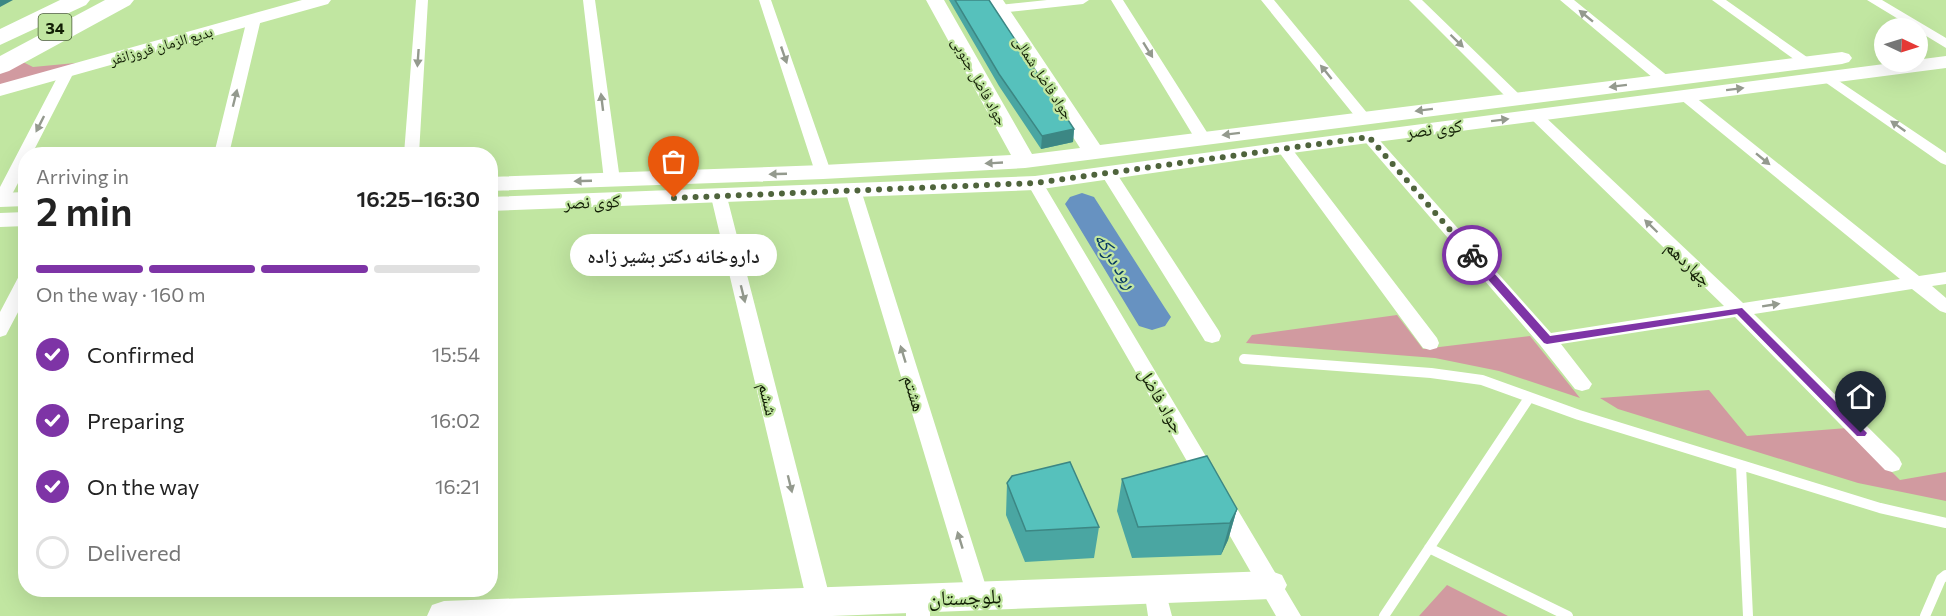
<!DOCTYPE html>
<meta charset="utf-8">
<style>
:root{--surface:#fff;--page:#f6f6f6;--text:#222;--muted:#767676;--line:#e0e0e0;--accent:#7e34a6}
body{margin:0;font-family:Commissioner,"Noto Naskh Arabic",sans-serif;background:var(--page);color:var(--text);height:100vh;display:flex;flex-direction:column;font-size:22px;white-space:nowrap}
*{box-sizing:border-box;margin:0}
p{font-size:20px;color:var(--muted)}
.icon{flex:none;width:33px;height:33px;fill:none;stroke:currentColor;stroke-width:2;stroke-linecap:round;stroke-linejoin:round}
.map{position:relative;flex:1;overflow:hidden}
.drawer{position:absolute;left:18px;top:147px;width:480px;height:450px;display:flex;flex-direction:column;background:var(--surface);border-radius:24px;box-shadow:0 6px 24px #0002}
.drawer>*{flex:none}
.needle{width:39px;rotate:94deg}
.buttons{position:absolute;left:1874px;top:18px;display:grid;gap:12px}
.buttons a{display:grid;place-items:center;width:54px;height:54px;border-radius:50%;background:var(--surface);box-shadow:0 6px 24px #0002;font-size:30px}
.pin{position:absolute;display:grid;place-items:center;width:51px;height:51px;color:#fff;margin:-62px -26px;border-radius:50% 50% 50% 0;rotate:-45deg;box-shadow:0 0 6px #0007}
.pin .icon{rotate:45deg}
.courier{position:absolute;display:grid;place-items:center;width:60px;height:60px;margin:-30px;border:4px solid #7e34a6;border-radius:50%;background:#fff;color:#222;box-shadow:0 2px 8px #0007}
.bubble{position:absolute;height:42px;border-radius:21px;background:var(--surface);box-shadow:0 6px 24px #0002;font-size:20px;font-weight:600;line-height:42px;text-align:center}
.overview em{font-style:normal;font-weight:600}
.overview div{display:flex;flex-direction:column-reverse}
.overview{display:flex;align-items:center;justify-content:space-between;height:102px;padding:0 18px}
h1{font-size:39px;font-weight:600;line-height:45px}
.bar{display:grid;grid-template-columns:repeat(4,1fr);gap:9px 6px;align-content:center;height:72px;padding:0 18px}
.bar i{height:8px;border-radius:4px;background:var(--line)}
.bar .current{background:var(--accent)}
.bar p{grid-column:span 4}
ol{padding:0 18px;list-style:none}
li{display:flex;align-items:center;gap:18px;height:66px}
li p{margin-inline-start:auto}
li .icon{padding:6px;border-radius:50%;background:var(--accent);color:#fff;stroke-width:4}
li:last-child{color:var(--muted)}
li i{width:33px;height:33px;border:3px solid var(--line);border-radius:50%}
.map>svg:first-child{display:block}
.green{fill:#d19aa0}
.lines{fill:none;stroke-linecap:round;stroke-linejoin:round}
.river{fill:#6792c1;fill-rule:evenodd}
.lane{stroke:#fff;stroke-width:10}
.street{fill:#fff;fill-rule:evenodd}
.secondary{fill:#fff;fill-rule:evenodd}
.highway{fill:#fff;fill-rule:evenodd}
.wall{fill:#4aa6a2}
.shaded-wall{fill:#3c8784}
.building{fill:#56c1bc;stroke:#3c8784;stroke-width:1.5}
.oneway{fill:#949a8e}
.route{fill:#7e34a6}
.done{stroke:#4f643c;stroke-width:6;stroke-dasharray:0 10.8}
.labels{text-anchor:middle;dominant-baseline:central;stroke-width:4.5;stroke-linejoin:round;paint-order:stroke}
.far-street-label{font-size:15px;fill:#121e05;stroke:#c1e6a1}
.shield{fill:#c1e6a1;stroke:#465a34;stroke-width:1.5}
.shield-label{font-size:16px;font-weight:bold;fill:#121e05}
.street-label{font-size:18px;fill:#121e05;stroke:#c1e6a1}
.water-label{font-size:20px;font-style:italic;fill:#073864;stroke:#c1e6a1}
.near-street-label{font-size:21px;fill:#121e05;stroke:#c1e6a1}
</style>
<div class="map">
<svg width="1946" height="616" viewBox="0 0 1946 616">
<rect width="100%" height="100%" fill="#c1e6a1"/>
<path class="green" d="M 21,61 L 33,67 L 86,62 L 0,91 L 0,71 Z
M 1397,315 L 1423,349 L 1530,336 L 1580,398 L 1499,371 L 1435,358 L 1246,343 L 1252,335 Z
M 1709,390 L 1747,436 L 1847,428 L 1900,480 L 1946,472 L 1946,501 L 1858,483 L 1618,409 L 1600,398 Z
M 1447,585 L 1508,616 L 1419,616 Z"/>
<g class="lines">
<path class="river" d="M 1082,193 L 1094,197 L 1165,308 L 1171,317 L 1165,326 L 1152,330 L 1139,326 L 1065,204 L 1070,197 Z"/>
<path class="lane" d="M 1244,359 L 1431,373 L 1482,380 L 1579,415 L 1880,508 L 1946,523
M 1741,465 L 1748,616
M 1429,548 L 1568,616
M 1384,616 L 1529,398
M 1925,616 L 1941,579 L 1946,575"/>
<path class="street" d="M 416,0 L 428,0 L 419,154 L 404,154 Z
M 583,0 L 595,0 L 620,180 L 612,185 L 604,180 Z
M 759,0 L 771,0 L 831,172 L 829,175 L 817,175 L 815,172 Z
M 1047,0 L 1089,0 L 1083,4 L 999,13 L 993,9 L 999,5 Z
M 1111,0 L 1123,0 L 1210,137 L 1207,140 L 1202,142 L 1194,137 Z
M 1261,0 L 1274,0 L 1368,114 L 1370,117 L 1368,120 L 1358,120 Z
M 1409,0 L 1422,0 L 1520,95 L 1522,98 L 1520,101 L 1510,101 Z
M 1560,0 L 1574,0 L 1669,77 L 1671,80 L 1669,83 L 1659,83 Z
M 1712,0 L 1726,0 L 1814,62 L 1812,65 L 1802,65 Z
M 1867,0 L 1882,0 L 1946,38 L 1946,48 Z
M 254,15 L 261,19 L 229,154 L 214,154 L 247,19 Z
M 67,68 L 74,72 L 32,154 L 26,154 L 26,168 L 9,200 L 7,204 L 0,205 L 0,187 L 60,72 Z
M 1827,73 L 1946,153 L 1946,165 L 1941,163 L 1822,80 L 1820,77 L 1822,74 Z
M 1685,92 L 1690,93 L 1919,276 L 1946,272 L 1946,284 L 1932,286 L 1946,298 L 1946,313 L 1940,311 L 1912,289 L 1754,314 L 1899,458 L 1902,464 L 1899,470 L 1892,472 L 1885,470 L 1735,317 L 1561,344 L 1592,384 L 1589,389 L 1582,391 L 1575,389 L 1540,345 L 1361,137 L 1369,132 L 1374,134 L 1551,333 L 1724,306 L 1530,118 L 1528,115 L 1535,111 L 1540,112 L 1743,303 L 1900,279 L 1680,99 L 1678,96 Z
M 1284,143 L 1289,145 L 1437,338 L 1439,343 L 1437,348 L 1430,350 L 1423,348 L 1276,148 Z
M 1109,169 L 1117,174 L 1219,331 L 1221,336 L 1219,341 L 1212,343 L 1205,341 L 1101,174 Z
M 1035,178 L 1043,183 L 1301,616 L 1276,616 L 1027,183 Z
M 853,185 L 861,190 L 989,596 L 986,603 L 978,606 L 970,603 L 967,596 L 845,190 Z
M 719,192 L 727,197 L 831,602 L 827,609 L 819,612 L 811,609 L 807,602 L 711,197 Z
M 26,272 L 26,297 L 6,335 L 0,337 L 0,312 L 20,274 Z
M 1155,579 L 1163,582 L 1172,616 L 1148,616 L 1144,589 L 1147,582 Z
M 918,588 L 926,591 L 930,598 L 930,616 L 906,616 L 906,598 L 910,591 Z"/>
<path class="secondary" d="M 302,0 L 331,0 L 328,4 L 0,96 L 0,84 Z
M 926,0 L 944,0 L 1032,154 L 1080,148 L 985,0 L 1003,0 L 1100,145 L 1842,52 L 1849,54 L 1852,58 L 1849,62 L 1842,64 L 1025,168 L 823,179 L 490,191 L 490,177 L 823,165 L 1011,155 Z
M 1946,56 L 1946,68 L 1284,154 L 1035,190 L 490,211 L 490,197 L 1035,176 L 1284,142 Z
M 26,192 L 26,206 L 0,207 L 0,193 Z
M 26,212 L 26,226 L 0,227 L 0,213 Z
M 1271,571 L 1282,575 L 1287,585 L 1282,595 L 1271,599 L 832,616 L 427,616 L 432,605 L 444,601 Z"/>
<path class="highway" d="M 60,0 L 90,0 L 86,5 L 0,45 L 0,29 Z
M 105,0 L 134,0 L 130,5 L 9,71 L 0,74 L 0,56 Z"/>
</g>
<path class="wall" d="M 949,0 L 989,0 L 1074,129 L 1073,142 L 1041,149 L 999,86 Z
M 1122,479 L 1237,509 L 1228,540 L 1221,555 L 1132,558 L 1117,511 Z
M 1007,483 L 1099,527 L 1094,558 L 1025,562 L 1006,515 Z"/>
<path class="shaded-wall" d="M 0,0 L 13,0 L 0,7 Z
M 1074,129 L 1073,142 L 1041,149 L 1042,136 Z
M 1237,509 L 1228,540 L 1221,555 L 1230,523 Z"/>
<path class="building" d="M 955,0 L 989,0 L 1074,129 L 1042,136 L 999,74 Z
M 1207,456 L 1237,509 L 1230,523 L 1138,527 L 1122,479 Z
M 1070,462 L 1099,527 L 1026,531 L 1007,483 L 1012,476 Z"/>
<defs><path id="oneway-solid" d="M-6-.8H1V-3.2L6.5 0L1 3.2V.8H-6Z" transform="scale(1.5)"/></defs>
<g class="oneway">
<use href="#oneway-solid" transform="translate(1586 16) rotate(-141)"/>
<use href="#oneway-solid" transform="translate(1457 41) rotate(44)"/>
<use href="#oneway-solid" transform="translate(1148 50) rotate(58)"/>
<use href="#oneway-solid" transform="translate(784 55) rotate(71)"/>
<use href="#oneway-solid" transform="translate(418 58) rotate(94)"/>
<use href="#oneway-solid" transform="translate(1326 72) rotate(-129)"/>
<use href="#oneway-solid" transform="translate(1618 86) rotate(173)"/>
<use href="#oneway-solid" transform="translate(1735 89) rotate(-7)"/>
<use href="#oneway-solid" transform="translate(235 98) rotate(-76)"/>
<use href="#oneway-solid" transform="translate(602 102) rotate(-97)"/>
<use href="#oneway-solid" transform="translate(1424 110) rotate(173)"/>
<use href="#oneway-solid" transform="translate(1500 120) rotate(-7)"/>
<use href="#oneway-solid" transform="translate(40 124) rotate(117)"/>
<use href="#oneway-solid" transform="translate(1898 126) rotate(-145)"/>
<use href="#oneway-solid" transform="translate(1231 134) rotate(173)"/>
<use href="#oneway-solid" transform="translate(1763 159) rotate(39)"/>
<use href="#oneway-solid" transform="translate(994 163) rotate(177)"/>
<use href="#oneway-solid" transform="translate(778 174) rotate(178)"/>
<use href="#oneway-solid" transform="translate(583 181) rotate(178)"/>
<use href="#oneway-solid" transform="translate(1651 226) rotate(-136)"/>
<use href="#oneway-solid" transform="translate(743 294) rotate(76)"/>
<use href="#oneway-solid" transform="translate(1771 305) rotate(-9)"/>
<use href="#oneway-solid" transform="translate(903 354) rotate(-107)"/>
<use href="#oneway-solid" transform="translate(790 484) rotate(76)"/>
<use href="#oneway-solid" transform="translate(960 540) rotate(-107)"/>
</g>
<path class="route" d="M 1469,253 L 1476,253 L 1550,336 L 1742,308 L 1867,433 L 1865,436 L 1857,436 L 1737,314 L 1547,344 L 1544,343 L 1469,258 Z"/>
<g class="lines">
<path class="done" d="M 674,198 L 1035,183 L 1369,137 L 1472,255"/>
</g>
<g class="labels">
<g class="far-street-label">
<text transform="translate(161 45) rotate(-16)">بدیع‌ الزمان فروزانفر</text>
<text transform="translate(1044 77) rotate(57)">جواد فاضل شمالی</text>
<text transform="translate(980 81) rotate(61)">جواد فاضل جنوبی</text>
</g>
<rect class="shield" x="38.5" y="14" width="33" height="26" rx="4.5"/>
<g class="shield-label">
<text x="55" y="27">34</text>
</g>
<g class="street-label">
<text transform="translate(1434 128) rotate(-7)">کوی نصر</text>
<text transform="translate(592 201) rotate(-2)">کوی نصر</text>
<text transform="translate(1689 263) rotate(44)">چهاردهم</text>
<text transform="translate(915 393) rotate(73)">هشتم</text>
<text transform="translate(769 399) rotate(76)">ششم</text>
<text transform="translate(1162 400) rotate(60)">جواد فاضل</text>
</g>
<g class="water-label">
<text transform="translate(1117 260) rotate(58)">رود درکه</text>
</g>
<g class="near-street-label">
<text transform="translate(965 596) rotate(-2)">بلوچستان</text>
</g>
</g>
</svg>
<div class="buttons">
<a><svg class="needle" viewBox="-14 -14 28 28"><path d="M0-13l5 13h-10z" fill="#e53935"/><path d="M0 13l5-13h-10z" fill="#767676"/></svg></a>
</div>
<div class="pin" style="left:674px;top:198px;background:#ea580c"><svg class="icon" aria-label="bag" viewBox="0 0 24 24"><path d="M5 8h14l-1 12H6zM9 8a3 3 0 0 1 6 0"/></svg></div>
<div class="pin" style="left:1861px;top:433px;background:#1f2937"><svg class="icon" aria-label="home" viewBox="0 0 24 24"><path d="M3 11l9-7 9 7M6 9v11h12V9"/></svg></div>
<div class="courier" style="left:1472px;top:255px"><svg class="icon" aria-label="bike" viewBox="0 0 24 24"><circle cx="6" cy="16" r="4"/><circle cx="18" cy="16" r="4"/><path d="M6 16l4-8h5l3 8M10 8l3 8H6M13 5h3"/></svg></div>
<div class="bubble" style="left:570px;top:234px;width:207px">داروخانه دکتر بشیر زاده</div>
<section class="drawer">
<div class="overview"><div><h1>2 min</h1><p>Arriving in</p></div><em>16:25–16:30</em></div>
<div class="bar"><i class="current"></i><i class="current"></i><i class="current"></i><i></i><p>On the way · 160 m</p></div>
<ol>
<li><svg class="icon" aria-label="check" viewBox="0 0 24 24"><path d="M5 12l5 5 9-10"/></svg>Confirmed<p>15:54</p></li>
<li><svg class="icon" aria-label="check" viewBox="0 0 24 24"><path d="M5 12l5 5 9-10"/></svg>Preparing<p>16:02</p></li>
<li><svg class="icon" aria-label="check" viewBox="0 0 24 24"><path d="M5 12l5 5 9-10"/></svg>On the way<p>16:21</p></li>
<li><i></i>Delivered</li>
</ol>
</section>
</div>
